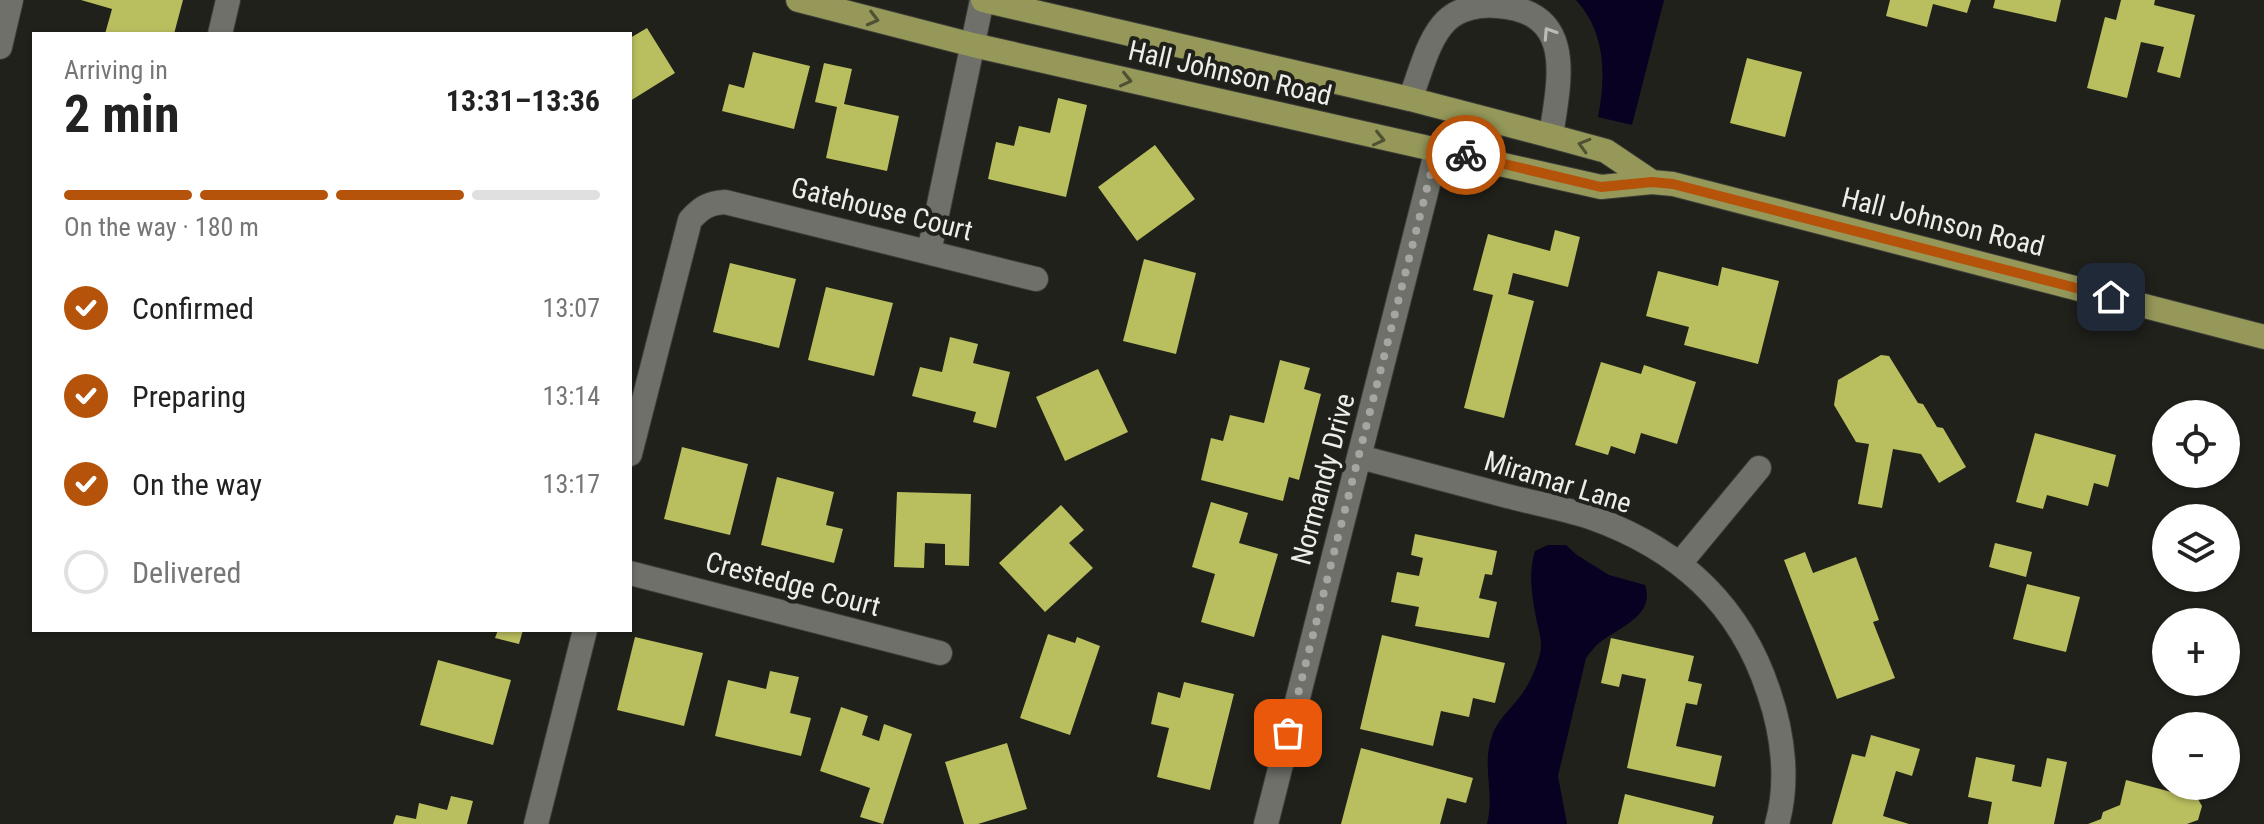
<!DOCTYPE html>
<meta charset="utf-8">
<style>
:root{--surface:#fff;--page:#f6f6f6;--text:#222;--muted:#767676;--line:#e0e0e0;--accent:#b45309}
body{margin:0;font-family:"Roboto Condensed",sans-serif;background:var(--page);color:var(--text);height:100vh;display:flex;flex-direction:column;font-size:30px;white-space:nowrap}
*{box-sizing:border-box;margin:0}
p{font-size:26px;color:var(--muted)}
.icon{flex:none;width:44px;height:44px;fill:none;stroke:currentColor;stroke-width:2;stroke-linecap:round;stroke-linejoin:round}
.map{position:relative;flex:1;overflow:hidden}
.side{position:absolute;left:32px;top:32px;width:600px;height:600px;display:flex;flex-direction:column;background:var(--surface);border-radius:0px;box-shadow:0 2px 6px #0004}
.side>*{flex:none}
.controls{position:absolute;left:2152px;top:400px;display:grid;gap:16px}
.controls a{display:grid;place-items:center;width:88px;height:88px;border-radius:50%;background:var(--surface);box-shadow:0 2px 6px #0004;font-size:40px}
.pin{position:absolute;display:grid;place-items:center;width:68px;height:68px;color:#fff;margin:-34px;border-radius:16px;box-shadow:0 4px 12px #0006}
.courier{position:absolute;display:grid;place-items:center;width:80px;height:80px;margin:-40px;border:6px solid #b45309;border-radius:50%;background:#fff;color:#222;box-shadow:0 2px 10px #0007}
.overview em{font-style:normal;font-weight:700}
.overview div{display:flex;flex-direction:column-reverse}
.overview{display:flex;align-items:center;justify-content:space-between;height:136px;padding:0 32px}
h1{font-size:52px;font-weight:700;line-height:60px}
.bar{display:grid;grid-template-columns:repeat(4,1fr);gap:12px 8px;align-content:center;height:96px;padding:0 32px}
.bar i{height:10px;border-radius:6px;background:var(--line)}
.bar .selected{background:var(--accent)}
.bar p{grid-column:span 4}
ol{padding:0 32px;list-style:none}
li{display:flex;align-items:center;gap:24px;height:88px}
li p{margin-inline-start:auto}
li .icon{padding:8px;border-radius:50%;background:var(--accent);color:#fff;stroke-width:4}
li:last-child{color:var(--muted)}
li i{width:44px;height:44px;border:4px solid var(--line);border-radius:50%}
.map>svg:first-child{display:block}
.water{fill:#080122}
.building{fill:#b9be5e}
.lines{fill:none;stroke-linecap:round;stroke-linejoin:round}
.minor-casing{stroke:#3c3c38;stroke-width:26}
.major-casing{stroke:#3c3c38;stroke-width:26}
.minor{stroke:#6f7069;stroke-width:24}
.major{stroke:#959859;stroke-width:24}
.oneway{stroke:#4f5134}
.oneway2{stroke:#bbbcb6}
.done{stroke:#a5a6a2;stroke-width:8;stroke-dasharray:0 14.4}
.route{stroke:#b45309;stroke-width:10}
.labels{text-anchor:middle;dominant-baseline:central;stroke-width:8;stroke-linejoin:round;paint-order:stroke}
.street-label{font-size:28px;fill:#edeeea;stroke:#20211b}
</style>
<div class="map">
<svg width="2264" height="824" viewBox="0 0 2264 824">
<rect width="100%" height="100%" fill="#20211b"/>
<path class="water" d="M 1576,0 L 1664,0 L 1632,125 L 1598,117 C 1606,76 1606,33 1576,0 Z
M 1548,545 L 1566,545 L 1577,555 L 1609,575 L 1645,585 C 1656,616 1617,628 1599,643 C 1594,647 1590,653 1586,658 L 1558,776 L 1567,824 L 1487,824 C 1495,792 1482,770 1491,739 C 1496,721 1507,713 1518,699 C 1530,684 1537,668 1541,649 C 1542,639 1538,628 1536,618 C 1532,595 1528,574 1535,551 Z"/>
<path class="building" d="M 81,0 L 183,0 L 174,34 L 105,34 L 112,9 Z
M 1890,0 L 1971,0 L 1967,13 L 1933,4 L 1927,27 L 1886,16 Z
M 1995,0 L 2061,0 L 2056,22 L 1993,8 Z
M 2121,0 L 2155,0 L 2154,5 L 2195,15 L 2180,78 L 2157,72 L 2164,47 L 2141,42 L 2127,98 L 2087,88 L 2105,17 L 2116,20 Z
M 647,28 L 675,73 L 630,101 L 630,38 Z
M 753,52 L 810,66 L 794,129 L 722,111 L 729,84 L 744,88 Z
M 1747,58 L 1802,72 L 1785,137 L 1730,123 Z
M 824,63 L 852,69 L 844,104 L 899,116 L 887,171 L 826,158 L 837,107 L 815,102 Z
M 1058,98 L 1087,105 L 1066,197 L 988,179 L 996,142 L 1014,146 L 1019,126 L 1050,133 Z
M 1155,145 L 1195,199 L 1137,241 L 1098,187 Z
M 1555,230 L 1580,237 L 1568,287 L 1513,273 L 1508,294 L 1534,301 L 1504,418 L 1464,408 L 1493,295 L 1473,290 L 1488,234 L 1550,251 Z
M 1144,259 L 1196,273 L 1176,354 L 1123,341 Z
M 730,263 L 796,279 L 779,348 L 713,332 Z
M 1722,267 L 1779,281 L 1758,364 L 1684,345 L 1689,327 L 1646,316 L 1658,271 L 1718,286 Z
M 826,287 L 893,303 L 874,376 L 808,360 Z
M 950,337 L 978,344 L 973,363 L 1010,372 L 996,428 L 973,422 L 976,412 L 912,396 L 920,367 L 942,372 Z
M 1881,355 L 1889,356 L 1918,403 L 1923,404 L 1937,427 L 1943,428 L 1966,467 L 1939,483 L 1921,454 L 1893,449 L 1882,508 L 1858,504 L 1869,444 L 1856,442 L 1834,405 L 1838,380 Z
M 1280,360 L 1310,368 L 1304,389 L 1321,394 L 1299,480 L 1289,477 L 1283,501 L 1201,480 L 1211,438 L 1223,441 L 1230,415 L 1264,423 Z
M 1601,362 L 1641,374 L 1644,365 L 1696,382 L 1677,444 L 1641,433 L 1635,454 L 1611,446 L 1608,455 L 1575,445 Z
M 1098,369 L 1128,432 L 1065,461 L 1036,397 Z
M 2035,433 L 2116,455 L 2108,487 L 2094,483 L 2088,506 L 2047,495 L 2043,509 L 2016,502 Z
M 682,447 L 748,464 L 730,535 L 664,519 Z
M 777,477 L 834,492 L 826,525 L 843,529 L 834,563 L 761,545 Z
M 897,492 L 971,494 L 969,566 L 945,565 L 945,544 L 925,543 L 924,568 L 894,567 Z
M 1211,502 L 1248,513 L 1239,543 L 1278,554 L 1254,637 L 1201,622 L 1215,574 L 1192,567 Z
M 1061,505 L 1084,530 L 1069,543 L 1093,568 L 1045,612 L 999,563 Z
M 1415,534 L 1497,551 L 1492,575 L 1485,574 L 1479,598 L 1497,602 L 1489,638 L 1415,626 L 1419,607 L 1391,602 L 1397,572 L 1419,576 L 1423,558 L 1411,555 Z
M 1995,543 L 2032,552 L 2026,577 L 1989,567 Z
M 1805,552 L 1813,573 L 1856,557 L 1879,620 L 1873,622 L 1895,678 L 1837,699 L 1784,560 Z
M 2027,584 L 2080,597 L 2066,652 L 2013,639 Z
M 498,630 L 523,630 L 519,644 L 495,638 Z
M 1048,634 L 1075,643 L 1077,637 L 1100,646 L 1070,735 L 1020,718 Z
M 1382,635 L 1505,663 L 1495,703 L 1473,698 L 1469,717 L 1441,711 L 1433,746 L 1360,729 Z
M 635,637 L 703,653 L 684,726 L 617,710 Z
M 1611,638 L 1694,656 L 1688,681 L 1702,684 L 1697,705 L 1686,703 L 1676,746 L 1722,756 L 1715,787 L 1627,768 L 1646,679 L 1622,674 L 1619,687 L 1601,683 Z
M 438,660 L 511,680 L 493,745 L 420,725 Z
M 770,671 L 799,677 L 790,713 L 811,718 L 801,756 L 715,736 L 728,680 L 766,689 Z
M 1184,682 L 1234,694 L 1210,790 L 1157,777 L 1169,728 L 1151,724 L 1158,692 L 1180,698 Z
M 841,707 L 868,716 L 862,735 L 879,741 L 884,724 L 912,734 L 883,824 L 860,817 L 870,788 L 820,771 Z
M 1871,735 L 1920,749 L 1912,776 L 1896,771 L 1883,816 L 1909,824 L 1832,824 L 1852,754 L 1865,757 Z
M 1007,743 L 1027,809 L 978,824 L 964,824 L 945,762 Z
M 1361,748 L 1473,778 L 1466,803 L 1447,798 L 1440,824 L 1341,824 Z
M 1976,757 L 2015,765 L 2012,781 L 2041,787 L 2047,758 L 2067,762 L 2054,824 L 1988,824 L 1992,802 L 1968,797 Z
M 2126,780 L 2198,799 L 2202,806 L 2198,820 L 2187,824 L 2088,824 L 2101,819 L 2103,812 L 2120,805 Z
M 1625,794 L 1714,816 L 1712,824 L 1618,824 Z
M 451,796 L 473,801 L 467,824 L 393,824 L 396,815 L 416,819 L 419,803 L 447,810 Z"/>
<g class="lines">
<defs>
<path id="minor" d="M 220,34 L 228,0
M 0,47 L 11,0
M 1410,99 C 1420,75 1427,40 1446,21 C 1459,8 1481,4 1498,6 C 1577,12 1559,81 1551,136
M 929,252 L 982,0
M 630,454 L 690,220 C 701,208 708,203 725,202 L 1036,279
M 1360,457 C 1409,470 1458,483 1507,496 C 1534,503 1563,508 1590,517 C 1678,548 1740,603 1769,693 C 1783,734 1789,782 1777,824
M 1681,562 L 1759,468
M 630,573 L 940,653
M 536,824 L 585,630
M 1266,824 L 1437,149"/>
<path id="major" d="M 798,0 L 973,45 L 1601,187 L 1652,182 L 1673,184 L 2264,337
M 983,0 L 1410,99 L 1551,136 L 1606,151 L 1652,182"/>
</defs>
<use href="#minor" class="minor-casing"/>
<use href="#major" class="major-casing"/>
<use href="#minor" class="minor"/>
<use href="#major" class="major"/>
</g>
<defs><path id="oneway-chevron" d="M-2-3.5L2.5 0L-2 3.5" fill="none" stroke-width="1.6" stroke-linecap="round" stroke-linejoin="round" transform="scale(2)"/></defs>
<g class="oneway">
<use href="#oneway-chevron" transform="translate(873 19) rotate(14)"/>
<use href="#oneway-chevron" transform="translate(1126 80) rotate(13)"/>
<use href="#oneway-chevron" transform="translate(1379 139) rotate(13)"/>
<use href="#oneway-chevron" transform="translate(1584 145) rotate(-164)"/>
</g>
<use class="oneway2" href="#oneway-chevron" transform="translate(1549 33) rotate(-123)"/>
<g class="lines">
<path class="done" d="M 1288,733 L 1437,149 L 1466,155"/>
<path class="route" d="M 1466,155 L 1601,187 L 1652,182 L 1673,184 L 2111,297"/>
</g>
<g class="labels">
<g class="street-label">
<text transform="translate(1230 73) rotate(13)">Hall Johnson Road</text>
<text transform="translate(882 209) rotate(14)">Gatehouse Court</text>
<text transform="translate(1943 222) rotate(14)">Hall Johnson Road</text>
<text transform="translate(1323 479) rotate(-75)">Normandy Drive</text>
<text transform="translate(1558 482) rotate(17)">Miramar Lane</text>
<text transform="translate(793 584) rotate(15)">Crestedge Court</text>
</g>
</g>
</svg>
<div class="controls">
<a><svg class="icon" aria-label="locate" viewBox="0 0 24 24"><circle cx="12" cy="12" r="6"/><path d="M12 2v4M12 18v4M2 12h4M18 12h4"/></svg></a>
<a><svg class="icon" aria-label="layers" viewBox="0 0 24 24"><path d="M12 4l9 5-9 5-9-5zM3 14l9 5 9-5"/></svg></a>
<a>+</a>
<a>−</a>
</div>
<div class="pin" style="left:1288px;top:733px;background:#ea580c"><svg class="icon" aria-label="bag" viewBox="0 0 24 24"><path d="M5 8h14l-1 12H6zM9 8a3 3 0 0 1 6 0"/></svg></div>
<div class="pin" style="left:2111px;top:297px;background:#1f2937"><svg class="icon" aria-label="home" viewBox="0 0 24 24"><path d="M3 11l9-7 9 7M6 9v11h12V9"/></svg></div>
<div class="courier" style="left:1466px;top:155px"><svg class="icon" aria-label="bike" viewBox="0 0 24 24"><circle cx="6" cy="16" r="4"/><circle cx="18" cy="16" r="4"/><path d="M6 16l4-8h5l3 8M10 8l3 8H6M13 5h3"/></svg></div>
<section class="side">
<div class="overview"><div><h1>2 min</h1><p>Arriving in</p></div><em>13:31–13:36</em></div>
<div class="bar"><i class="selected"></i><i class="selected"></i><i class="selected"></i><i></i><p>On the way · 180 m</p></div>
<ol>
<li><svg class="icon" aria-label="check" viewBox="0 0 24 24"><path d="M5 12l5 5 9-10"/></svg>Confirmed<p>13:07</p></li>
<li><svg class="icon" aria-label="check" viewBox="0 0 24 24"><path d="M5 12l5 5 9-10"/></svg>Preparing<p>13:14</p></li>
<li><svg class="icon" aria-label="check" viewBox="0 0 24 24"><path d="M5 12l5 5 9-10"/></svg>On the way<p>13:17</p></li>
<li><i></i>Delivered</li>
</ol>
</section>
</div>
